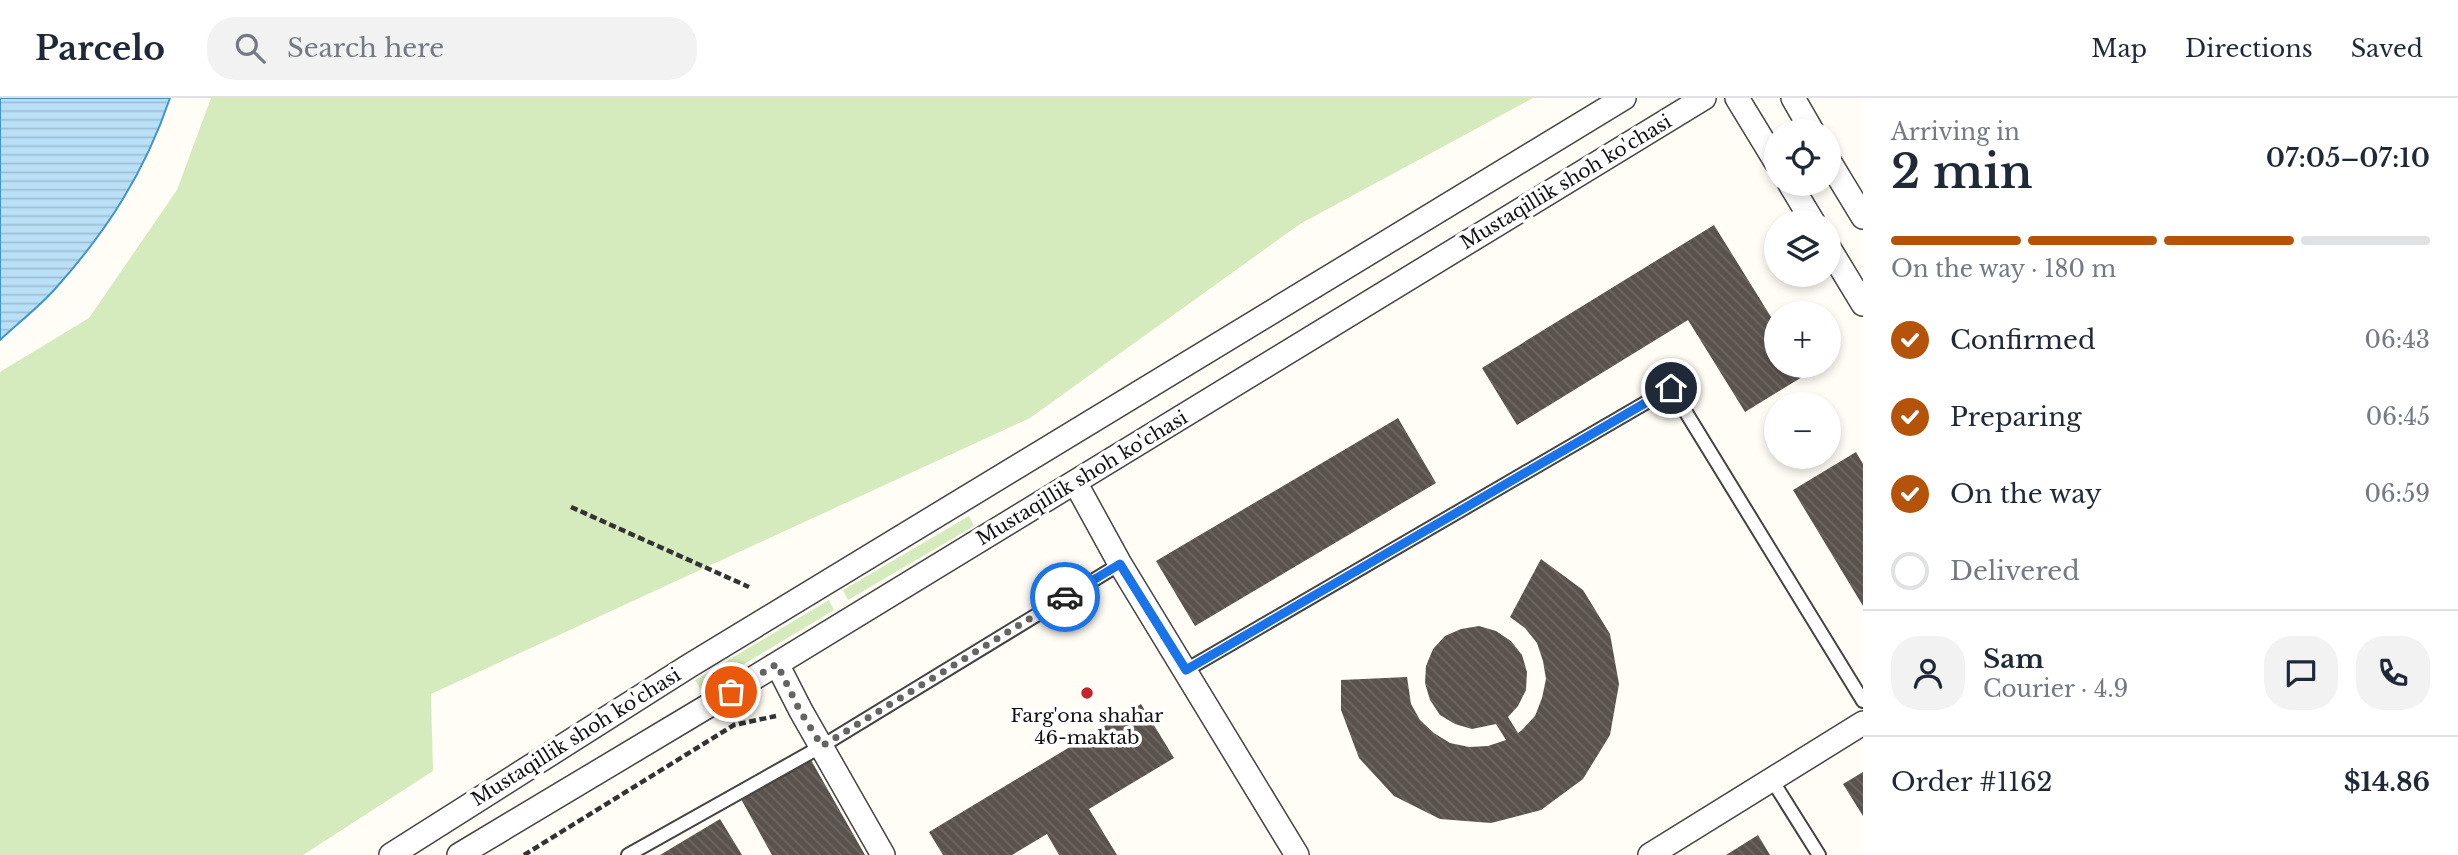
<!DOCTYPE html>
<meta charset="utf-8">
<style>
:root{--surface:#fff;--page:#f2f2f3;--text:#1f2937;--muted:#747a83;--line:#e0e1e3;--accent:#b45309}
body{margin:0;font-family:"Libre Baskerville",serif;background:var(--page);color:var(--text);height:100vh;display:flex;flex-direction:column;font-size:26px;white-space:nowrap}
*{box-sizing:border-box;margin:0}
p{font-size:23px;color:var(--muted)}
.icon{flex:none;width:38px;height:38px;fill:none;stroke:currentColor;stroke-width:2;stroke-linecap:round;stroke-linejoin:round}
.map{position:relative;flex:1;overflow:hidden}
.details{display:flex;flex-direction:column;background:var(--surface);width:595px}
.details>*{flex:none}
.fabs{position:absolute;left:1764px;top:21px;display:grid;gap:14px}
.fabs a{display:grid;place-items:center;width:77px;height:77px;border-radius:50%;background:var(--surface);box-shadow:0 4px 10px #0003;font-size:35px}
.pin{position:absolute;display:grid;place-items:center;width:60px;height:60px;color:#fff;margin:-30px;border:4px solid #fff;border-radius:50%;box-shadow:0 2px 7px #0007}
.courier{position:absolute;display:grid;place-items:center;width:70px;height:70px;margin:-35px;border:5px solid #1a73e8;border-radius:50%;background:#fff;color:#222;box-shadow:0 2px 9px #0007}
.summary em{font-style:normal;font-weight:600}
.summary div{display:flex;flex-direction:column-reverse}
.summary{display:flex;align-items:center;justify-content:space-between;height:119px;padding:0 28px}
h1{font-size:46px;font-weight:600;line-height:52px}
.bar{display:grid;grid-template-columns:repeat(4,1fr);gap:10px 7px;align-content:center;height:84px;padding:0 28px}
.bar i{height:9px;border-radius:5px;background:var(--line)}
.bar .current{background:var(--accent)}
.bar p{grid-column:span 4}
.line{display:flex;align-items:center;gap:18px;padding:0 28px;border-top:2px solid var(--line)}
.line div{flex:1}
.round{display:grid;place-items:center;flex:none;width:74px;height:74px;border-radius:28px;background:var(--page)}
ol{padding:0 28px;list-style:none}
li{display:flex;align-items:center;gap:21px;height:77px}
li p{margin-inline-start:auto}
li .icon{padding:7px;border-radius:50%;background:var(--accent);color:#fff;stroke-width:4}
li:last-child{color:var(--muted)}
li i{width:38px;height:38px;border:4px solid var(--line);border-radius:50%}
header{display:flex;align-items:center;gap:42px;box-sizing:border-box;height:98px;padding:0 35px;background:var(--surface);border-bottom:2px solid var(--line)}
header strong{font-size:33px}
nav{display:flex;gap:38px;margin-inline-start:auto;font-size:24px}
.search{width:490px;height:63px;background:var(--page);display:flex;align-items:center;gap:18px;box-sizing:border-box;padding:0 24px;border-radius:28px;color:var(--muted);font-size:26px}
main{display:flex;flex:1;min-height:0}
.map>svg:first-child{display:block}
.green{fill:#d5ebbd}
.water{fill:url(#water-rules);stroke:#3f96cf;stroke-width:2}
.building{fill:url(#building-back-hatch)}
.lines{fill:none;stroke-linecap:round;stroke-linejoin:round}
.service-casing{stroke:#444;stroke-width:16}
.minor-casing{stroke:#444;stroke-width:26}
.path{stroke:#333;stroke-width:4.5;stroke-dasharray:7 3.5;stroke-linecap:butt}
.service{stroke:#fff;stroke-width:12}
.minor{stroke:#fff;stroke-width:23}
.done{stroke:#646461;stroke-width:7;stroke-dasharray:0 12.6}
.route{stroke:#1a73e8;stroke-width:9}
.poi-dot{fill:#c4262e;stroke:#fff;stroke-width:2.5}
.labels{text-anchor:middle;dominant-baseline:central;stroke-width:7;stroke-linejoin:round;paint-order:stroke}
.street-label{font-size:19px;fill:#111;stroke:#fff}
.poi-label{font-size:19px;fill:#111;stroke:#fff}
</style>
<header>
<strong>Parcelo</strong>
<div class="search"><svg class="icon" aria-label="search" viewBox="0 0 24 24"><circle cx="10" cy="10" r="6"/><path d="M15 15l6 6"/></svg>Search here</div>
<nav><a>Map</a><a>Directions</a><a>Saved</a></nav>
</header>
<main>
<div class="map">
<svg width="1863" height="757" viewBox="0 0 1863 757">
<defs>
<pattern id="water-rules" width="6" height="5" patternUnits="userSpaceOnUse" patternTransform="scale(1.75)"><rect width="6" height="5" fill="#b9e0f7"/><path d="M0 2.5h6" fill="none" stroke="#9ebfd3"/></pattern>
<pattern id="building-back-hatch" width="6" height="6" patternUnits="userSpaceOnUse" patternTransform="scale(1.75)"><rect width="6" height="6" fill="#5a524d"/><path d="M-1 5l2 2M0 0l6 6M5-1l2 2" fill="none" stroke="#6d6662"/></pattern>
</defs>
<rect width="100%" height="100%" fill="#fffdf5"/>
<path class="green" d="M 211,0 L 1533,0 L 1300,126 L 1030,320 L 431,596 L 433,673 L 303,757 L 0,757 L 0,274 L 89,220 L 177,92 Z
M 969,418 L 974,428 L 848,502 L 843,492 Z
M 829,502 L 834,512 L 701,592 L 695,582 Z"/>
<path class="water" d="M 0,0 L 170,0 C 145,74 107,133 55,191 C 39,209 18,225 0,242 Z"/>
<path class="building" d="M 1714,127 L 1776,227 L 1776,268 L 1801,268 L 1807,276 L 1745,314 L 1688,222 L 1517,327 L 1482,270 Z
M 1398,320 L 1436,385 L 1195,528 L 1156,463 Z
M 1856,354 L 1863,366 L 1863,508 L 1793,392 Z
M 1541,461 L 1583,492 L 1610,536 L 1619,586 L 1610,637 L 1583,681 L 1541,712 L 1491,725 L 1440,721 L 1394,698 L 1359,660 L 1341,612 L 1341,582 L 1407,579 L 1411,606 L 1420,622 L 1434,635 L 1450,645 L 1469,649 L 1488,648 L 1506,642 L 1496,626 L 1472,631 L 1455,626 L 1440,617 L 1430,602 L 1425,585 L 1426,568 L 1433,551 L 1445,538 L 1461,531 L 1479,528 L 1496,533 L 1511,543 L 1522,557 L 1527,574 L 1526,592 L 1518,608 L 1508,619 L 1518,635 L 1522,632 L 1535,618 L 1542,600 L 1546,581 L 1543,563 L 1537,545 L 1525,530 L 1510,519 Z
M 1141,606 L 1174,660 L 1089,711 L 1117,757 L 1059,757 L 1047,736 L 1012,757 L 943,757 L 929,734 Z
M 811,662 L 865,757 L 772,757 L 741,701 Z
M 1863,674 L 1863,718 L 1843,686 Z
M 720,721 L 742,757 L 660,757 Z
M 1758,737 L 1770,757 L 1726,757 Z"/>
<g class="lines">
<defs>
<path id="service" d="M 1186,572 L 1671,290 L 1863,603
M 1772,682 L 1819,757
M 628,757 L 822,648 L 1120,466"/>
<path id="minor" d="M 1737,0 L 1776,64
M 1793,0 L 1812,33
M 1829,63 L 1863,119
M 1790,86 L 1813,124
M 1829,150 L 1863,206
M 1075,384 L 1120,466 L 1297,757
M 777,566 L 801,613 L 883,757
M 391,757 L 689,568 L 1624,0
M 459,757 L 708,608 L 1704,0
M 1650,757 L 1863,625"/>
</defs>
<use href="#service" class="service-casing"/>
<use href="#minor" class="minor-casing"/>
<path class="path" d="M 571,409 L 749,489
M 524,757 L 734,627 L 776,618"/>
<use href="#service" class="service"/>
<use href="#minor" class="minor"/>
</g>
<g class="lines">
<path class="done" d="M 731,594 L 777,566 L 800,613 L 822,648 L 1065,499"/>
<path class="route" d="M 1065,499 L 1120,466 L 1186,572 L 1671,290"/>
</g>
<circle class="poi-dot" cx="1087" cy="595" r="7"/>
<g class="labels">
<g class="street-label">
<text transform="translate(1566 84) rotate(-31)">Mustaqillik shoh ko'chasi</text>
<text transform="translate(1082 380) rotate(-31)">Mustaqillik shoh ko'chasi</text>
<text transform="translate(576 639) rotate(-32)">Mustaqillik shoh ko'chasi</text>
</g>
<g class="poi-label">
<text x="1087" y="617">Farg'ona shahar<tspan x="1087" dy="22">46-maktab</tspan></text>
</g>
</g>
</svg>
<div class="fabs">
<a><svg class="icon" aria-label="locate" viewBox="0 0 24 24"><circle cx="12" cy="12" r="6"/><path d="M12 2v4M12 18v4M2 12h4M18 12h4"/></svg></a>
<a><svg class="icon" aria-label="layers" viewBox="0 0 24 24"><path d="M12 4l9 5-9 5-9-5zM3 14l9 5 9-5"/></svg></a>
<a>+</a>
<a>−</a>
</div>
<div class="pin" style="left:731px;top:594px;background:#ea580c"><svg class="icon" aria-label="bag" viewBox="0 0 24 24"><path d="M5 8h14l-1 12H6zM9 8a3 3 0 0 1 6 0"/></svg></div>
<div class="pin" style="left:1671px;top:290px;background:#1f2937"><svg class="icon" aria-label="home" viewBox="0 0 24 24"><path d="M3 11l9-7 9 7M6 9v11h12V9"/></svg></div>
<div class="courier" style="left:1065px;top:499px"><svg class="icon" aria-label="car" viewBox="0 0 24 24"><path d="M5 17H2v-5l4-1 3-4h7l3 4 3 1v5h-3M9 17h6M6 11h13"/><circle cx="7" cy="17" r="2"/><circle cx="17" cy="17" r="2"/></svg></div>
</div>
<section class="details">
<div class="summary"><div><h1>2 min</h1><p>Arriving in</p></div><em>07:05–07:10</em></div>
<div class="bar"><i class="current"></i><i class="current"></i><i class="current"></i><i></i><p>On the way · 180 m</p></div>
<ol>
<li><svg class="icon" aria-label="check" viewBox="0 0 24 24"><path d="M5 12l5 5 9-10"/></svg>Confirmed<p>06:43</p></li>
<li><svg class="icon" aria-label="check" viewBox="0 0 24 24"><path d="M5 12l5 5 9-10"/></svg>Preparing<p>06:45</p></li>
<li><svg class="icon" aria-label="check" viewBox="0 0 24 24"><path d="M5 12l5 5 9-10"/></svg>On the way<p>06:59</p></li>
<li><i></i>Delivered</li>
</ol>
<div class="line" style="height:126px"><a class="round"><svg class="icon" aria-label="person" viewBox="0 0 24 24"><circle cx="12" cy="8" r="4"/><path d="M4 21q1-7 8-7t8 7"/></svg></a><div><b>Sam</b><p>Courier · 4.9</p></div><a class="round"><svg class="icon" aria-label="chat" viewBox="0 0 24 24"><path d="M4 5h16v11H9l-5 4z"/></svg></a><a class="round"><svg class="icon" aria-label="phone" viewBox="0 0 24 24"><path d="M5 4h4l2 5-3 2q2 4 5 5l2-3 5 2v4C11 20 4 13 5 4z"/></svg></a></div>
<div class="line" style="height:91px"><div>Order #1162</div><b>$14.86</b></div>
</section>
</main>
